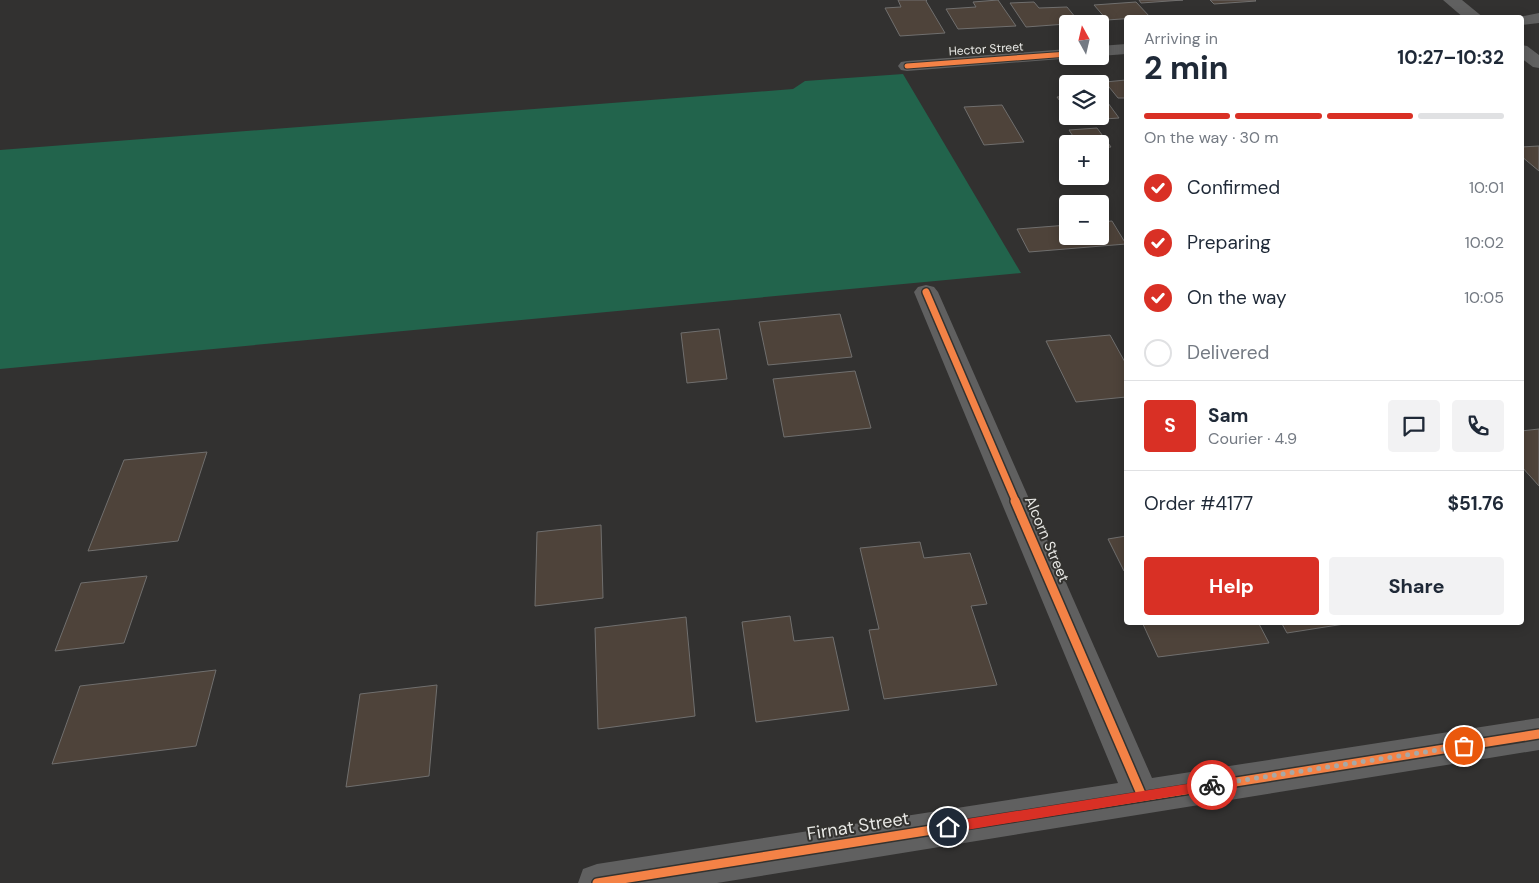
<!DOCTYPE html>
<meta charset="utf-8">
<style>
:root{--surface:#fff;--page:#f2f2f3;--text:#1f2937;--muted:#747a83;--line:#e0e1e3;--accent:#d93025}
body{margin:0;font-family:"DM Sans",sans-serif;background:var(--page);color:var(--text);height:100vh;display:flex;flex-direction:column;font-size:19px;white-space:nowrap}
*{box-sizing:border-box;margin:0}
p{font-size:16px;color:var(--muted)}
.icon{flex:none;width:28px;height:28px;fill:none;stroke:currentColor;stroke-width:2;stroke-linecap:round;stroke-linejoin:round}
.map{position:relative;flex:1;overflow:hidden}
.sheet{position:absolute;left:1124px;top:15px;width:400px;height:610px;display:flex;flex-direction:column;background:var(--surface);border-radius:5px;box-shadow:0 2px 12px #0003}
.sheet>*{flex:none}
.needle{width:32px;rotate:352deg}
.fabs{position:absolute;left:1059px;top:15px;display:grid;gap:10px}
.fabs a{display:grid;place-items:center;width:50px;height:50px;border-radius:5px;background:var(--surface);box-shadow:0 2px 12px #0003;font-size:25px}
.pin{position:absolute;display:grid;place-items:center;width:42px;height:42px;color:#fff;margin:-21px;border:2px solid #fff;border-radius:50%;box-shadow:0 1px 5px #0007}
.courier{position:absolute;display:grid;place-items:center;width:50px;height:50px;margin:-25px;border:4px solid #d93025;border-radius:50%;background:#fff;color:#222;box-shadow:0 1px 6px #0007}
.summary em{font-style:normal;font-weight:700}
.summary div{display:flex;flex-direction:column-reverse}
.summary{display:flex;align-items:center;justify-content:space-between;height:85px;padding:0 20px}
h1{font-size:32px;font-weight:700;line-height:38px}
.bar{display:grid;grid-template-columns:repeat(4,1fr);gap:8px 5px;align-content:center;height:60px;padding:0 20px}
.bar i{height:6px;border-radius:4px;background:var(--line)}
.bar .active{background:var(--accent)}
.bar p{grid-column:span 4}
.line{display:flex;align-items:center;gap:12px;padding:0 20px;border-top:1px solid var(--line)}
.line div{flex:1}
.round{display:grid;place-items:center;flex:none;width:52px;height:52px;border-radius:5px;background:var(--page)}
ol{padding:0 20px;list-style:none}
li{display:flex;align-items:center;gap:15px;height:55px}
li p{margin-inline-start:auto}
li .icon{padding:5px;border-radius:50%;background:var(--accent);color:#fff;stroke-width:4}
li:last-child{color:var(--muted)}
li i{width:28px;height:28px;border:2px solid var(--line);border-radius:50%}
.primary-button{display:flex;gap:10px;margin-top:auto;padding:10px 20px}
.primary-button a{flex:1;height:58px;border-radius:5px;background:var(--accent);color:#fff;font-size:20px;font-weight:700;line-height:58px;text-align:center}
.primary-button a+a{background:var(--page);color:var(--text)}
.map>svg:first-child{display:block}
.green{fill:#22644c}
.building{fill:#4e433a;stroke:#706f6e}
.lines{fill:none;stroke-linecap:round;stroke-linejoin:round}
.street{fill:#606060;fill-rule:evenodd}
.cycleway-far2-casing{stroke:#33322f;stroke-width:7}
.cycleway-far1-casing{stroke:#33322f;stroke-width:10}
.cycleway-casing{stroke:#33322f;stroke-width:12}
.cycleway-far2{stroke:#f48246;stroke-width:5}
.cycleway-far1{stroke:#f48246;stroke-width:7}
.cycleway{stroke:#f48246;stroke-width:9}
.route{fill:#d93025}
.done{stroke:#a8a8a6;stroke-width:5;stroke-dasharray:0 9}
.labels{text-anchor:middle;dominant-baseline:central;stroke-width:4;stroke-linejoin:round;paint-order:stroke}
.far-street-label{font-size:12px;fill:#e8e8e5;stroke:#33322f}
.street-label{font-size:15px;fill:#e8e8e5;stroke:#33322f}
.near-street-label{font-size:18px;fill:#e8e8e5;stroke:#33322f}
</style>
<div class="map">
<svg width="1539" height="883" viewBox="0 0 1539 883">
<rect width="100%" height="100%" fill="#323130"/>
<path class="green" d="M 903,74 L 1021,273 L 0,369 L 0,150 L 793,89 L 805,81 Z"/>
<path class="building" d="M 898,0 L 927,0 L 926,1 L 945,33 L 900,36 L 885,8 L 901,7 Z
M 998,0 L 1016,26 L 958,29 L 946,9 L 976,7 L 973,2 Z
M 1139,0 L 1183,0 L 1141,3 Z
M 1210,0 L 1255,0 L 1256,1 L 1214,4 Z
M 1034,2 L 1039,8 L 1067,7 L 1080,23 L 1026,27 L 1010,3 Z
M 1136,2 L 1150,17 L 1107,20 L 1094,5 Z
M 1126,80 L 1126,98 L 1118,98 L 1105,82 Z
M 1100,92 L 1119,118 L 1074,121 L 1070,116 L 1100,116 Z
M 1068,96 L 1068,112 L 1057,97 Z
M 1002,105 L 1024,142 L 984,145 L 964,107 Z
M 1097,128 L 1111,147 L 1100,148 L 1100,144 L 1078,144 L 1069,130 Z
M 1539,146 L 1539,171 L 1521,156 L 1521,147 Z
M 1112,221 L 1126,244 L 1029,252 L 1017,229 L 1068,225 L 1068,236 L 1100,236 L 1100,222 Z
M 840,314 L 852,357 L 768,365 L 759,322 Z
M 719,329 L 727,379 L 687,383 L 681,333 Z
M 1110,335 L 1126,364 L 1126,397 L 1076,402 L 1046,341 Z
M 855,371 L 871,428 L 784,437 L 773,379 Z
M 1539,429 L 1539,486 L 1521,466 L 1521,431 Z
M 207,452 L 178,541 L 88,551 L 124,460 Z
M 601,525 L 603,598 L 535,606 L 537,532 Z
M 1126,536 L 1126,570 L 1124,571 L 1108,539 Z
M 920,542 L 924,558 L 970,553 L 987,604 L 971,606 L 997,685 L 884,699 L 869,630 L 879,629 L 860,548 Z
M 147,576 L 124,643 L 55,651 L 81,583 Z
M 790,616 L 794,641 L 833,637 L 849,710 L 756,722 L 742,622 Z
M 686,617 L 695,716 L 598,729 L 595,628 Z
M 1142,622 L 1258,622 L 1269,643 L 1158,657 Z
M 1281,622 L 1357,622 L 1287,633 Z
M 216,670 L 196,746 L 52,764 L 80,686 Z
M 437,685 L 429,776 L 346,787 L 360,694 Z"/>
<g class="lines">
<path class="street" d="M 1443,0 L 1462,0 L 1484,18 L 1464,18 Z
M 1539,13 L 1539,23 L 1521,25 L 1521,18 L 1514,18 Z
M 1126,44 L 1126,54 L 1100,56 L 1100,46 Z
M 1521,45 L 1527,46 L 1539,55 L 1539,68 L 1533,67 L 1521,58 Z
M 1068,49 L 1068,56 L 1075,56 L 1074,58 L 907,71 L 901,70 L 898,66 L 901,62 L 907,61 Z
M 926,285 L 934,287 L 938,292 L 1152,778 L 1539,718 L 1539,750 L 717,883 L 578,883 L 583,869 L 597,864 L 1118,783 L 914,292 L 918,287 Z"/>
<defs>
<path id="cycleway-far2" d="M 907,66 L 1068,54"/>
<path id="cycleway-far1" d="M 926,292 L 1016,502"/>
<path id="cycleway" d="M 1015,501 L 1142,796
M 597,883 L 1539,734"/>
</defs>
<use href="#cycleway-far2" class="cycleway-far2-casing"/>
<use href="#cycleway-far1" class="cycleway-far1-casing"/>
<use href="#cycleway" class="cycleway-casing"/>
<use href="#cycleway-far2" class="cycleway-far2"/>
<use href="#cycleway-far1" class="cycleway-far1"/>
<use href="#cycleway" class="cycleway"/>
</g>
<path class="route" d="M 1212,780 L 1216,782 L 1218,785 L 1216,789 L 1212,790 L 948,833 L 944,831 L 942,827 L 944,823 L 948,822 Z"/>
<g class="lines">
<path class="done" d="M 1212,785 L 1464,746"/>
</g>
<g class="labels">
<g class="far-street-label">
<text transform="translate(986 49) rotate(-4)">Hector Street</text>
</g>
<g class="street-label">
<text transform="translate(1047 539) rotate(67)">Alcorn Street</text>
</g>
<g class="near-street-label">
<text transform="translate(858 826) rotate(-9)">Firnat Street</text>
</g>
</g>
</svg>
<div class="fabs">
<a><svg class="needle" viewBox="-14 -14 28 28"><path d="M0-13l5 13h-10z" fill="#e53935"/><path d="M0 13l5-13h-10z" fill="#747a83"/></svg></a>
<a><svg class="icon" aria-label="layers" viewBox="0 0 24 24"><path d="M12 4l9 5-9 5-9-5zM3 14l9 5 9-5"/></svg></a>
<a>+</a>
<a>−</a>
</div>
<div class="pin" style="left:1464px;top:746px;background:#ea580c"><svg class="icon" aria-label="bag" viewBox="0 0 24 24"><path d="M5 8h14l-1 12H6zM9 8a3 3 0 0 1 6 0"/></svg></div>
<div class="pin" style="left:948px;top:827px;background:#1f2937"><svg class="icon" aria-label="home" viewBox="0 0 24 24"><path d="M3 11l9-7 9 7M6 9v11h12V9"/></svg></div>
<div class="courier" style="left:1212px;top:785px"><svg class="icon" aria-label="bike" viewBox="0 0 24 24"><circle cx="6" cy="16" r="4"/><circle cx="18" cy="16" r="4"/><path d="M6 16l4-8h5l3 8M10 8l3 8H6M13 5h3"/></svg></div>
<section class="sheet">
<div class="summary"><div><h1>2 min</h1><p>Arriving in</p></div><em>10:27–10:32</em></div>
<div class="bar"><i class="active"></i><i class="active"></i><i class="active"></i><i></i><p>On the way · 30 m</p></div>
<ol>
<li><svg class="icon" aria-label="check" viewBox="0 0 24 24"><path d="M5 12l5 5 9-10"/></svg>Confirmed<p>10:01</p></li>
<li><svg class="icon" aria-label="check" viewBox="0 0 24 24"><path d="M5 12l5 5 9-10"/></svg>Preparing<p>10:02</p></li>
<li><svg class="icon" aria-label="check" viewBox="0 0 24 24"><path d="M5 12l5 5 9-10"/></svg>On the way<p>10:05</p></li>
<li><i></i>Delivered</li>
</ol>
<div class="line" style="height:90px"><b class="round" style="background:var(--accent);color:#fff">S</b><div><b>Sam</b><p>Courier · 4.9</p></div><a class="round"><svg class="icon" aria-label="chat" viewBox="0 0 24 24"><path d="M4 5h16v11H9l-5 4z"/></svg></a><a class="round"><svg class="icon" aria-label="phone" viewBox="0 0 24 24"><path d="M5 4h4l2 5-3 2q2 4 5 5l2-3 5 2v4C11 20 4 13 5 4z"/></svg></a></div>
<div class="line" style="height:65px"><div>Order #4177</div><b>$51.76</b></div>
<div class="primary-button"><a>Help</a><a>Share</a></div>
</section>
</div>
